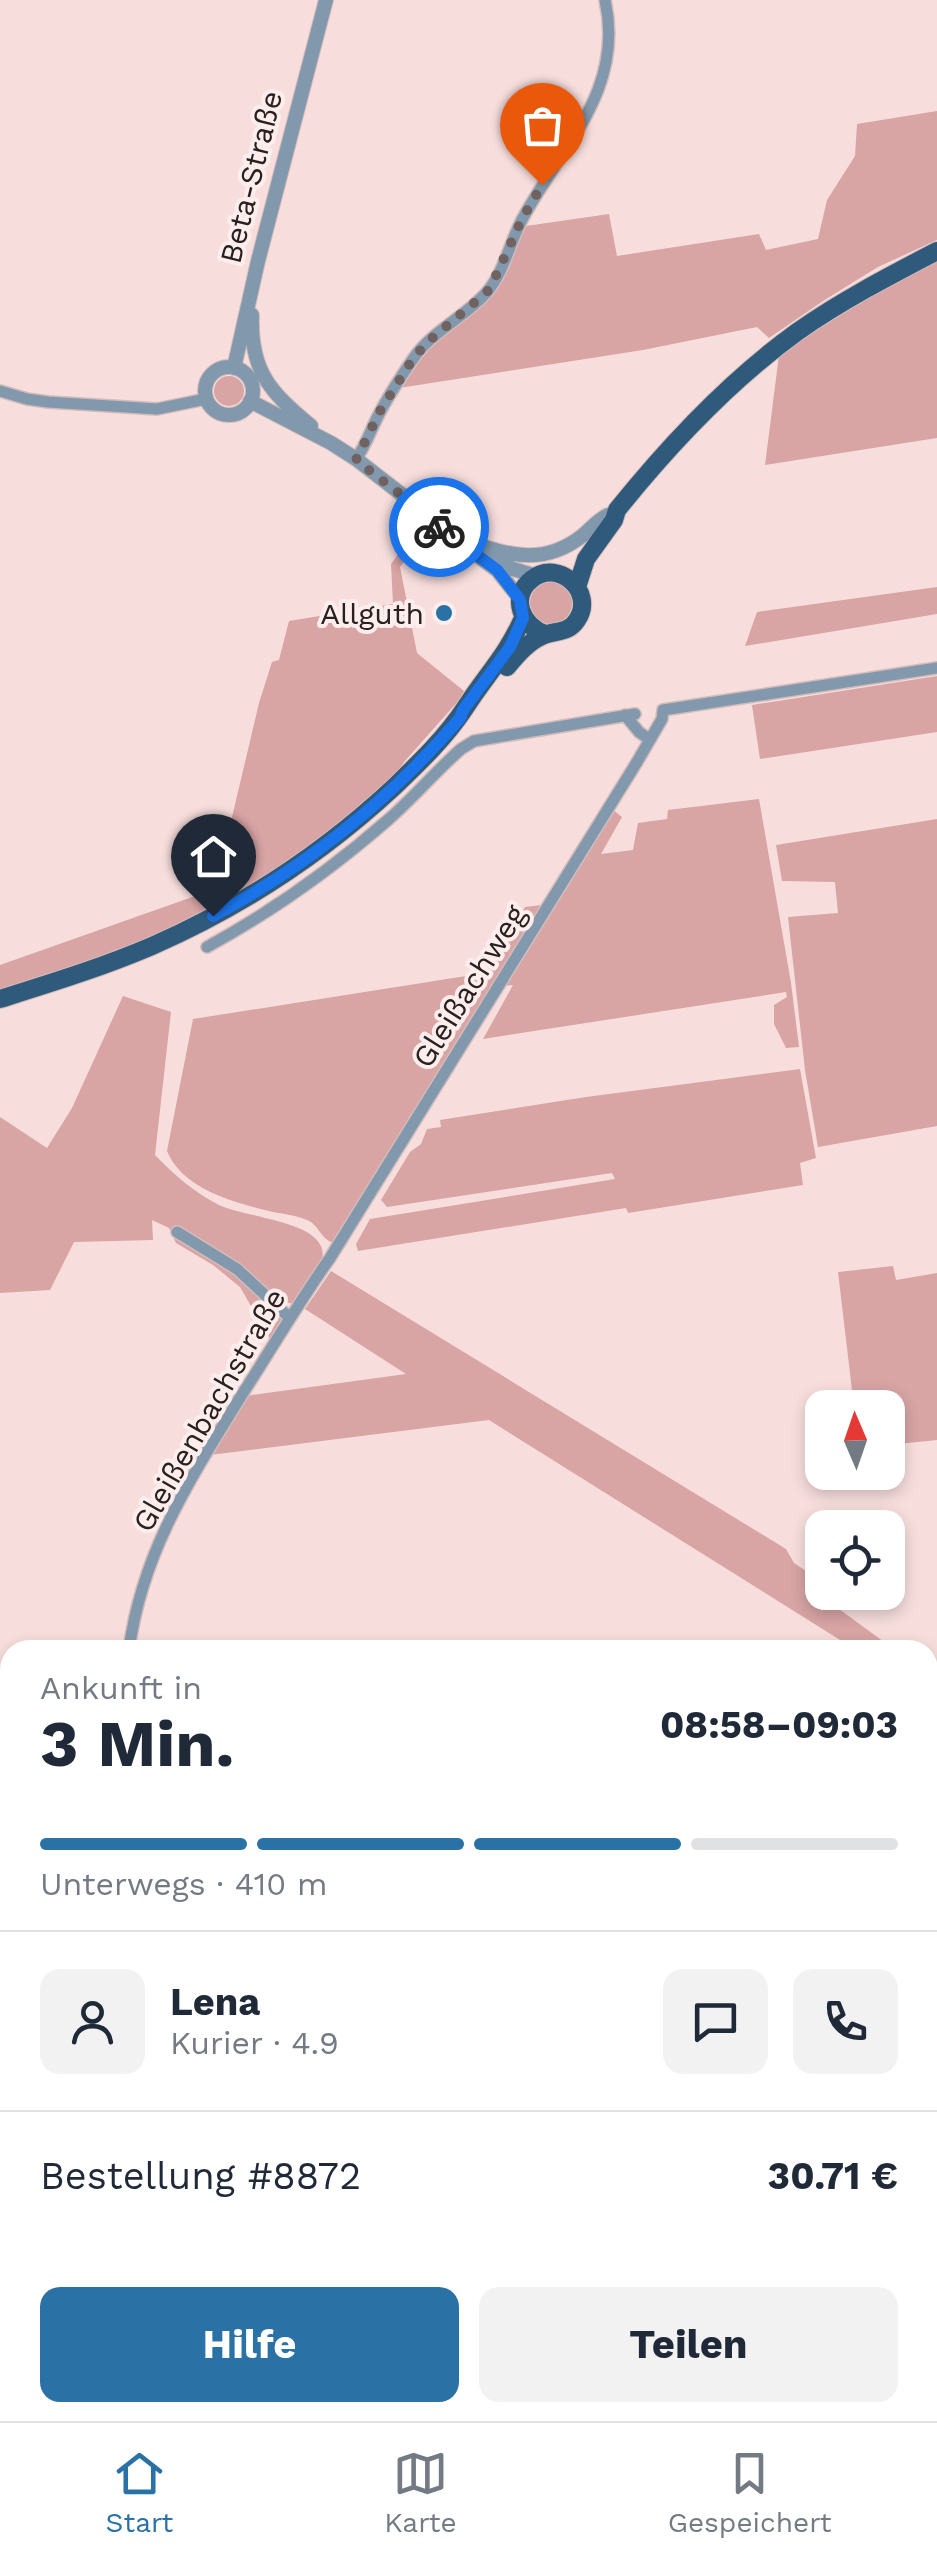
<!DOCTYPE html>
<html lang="de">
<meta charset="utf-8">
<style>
:root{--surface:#fff;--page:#f2f2f3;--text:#1f2937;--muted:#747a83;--line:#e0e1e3;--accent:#2a71a5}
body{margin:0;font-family:"Work Sans",sans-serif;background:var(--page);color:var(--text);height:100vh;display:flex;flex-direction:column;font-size:38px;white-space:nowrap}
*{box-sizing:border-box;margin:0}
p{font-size:32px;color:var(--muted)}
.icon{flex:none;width:55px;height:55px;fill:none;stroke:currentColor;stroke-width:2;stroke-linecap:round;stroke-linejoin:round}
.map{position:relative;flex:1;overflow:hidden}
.panel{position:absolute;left:0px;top:1640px;width:938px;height:782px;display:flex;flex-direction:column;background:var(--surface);border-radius:30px 30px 0 0;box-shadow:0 5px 15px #0003}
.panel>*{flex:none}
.needle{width:65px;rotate:358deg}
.controls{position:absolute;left:805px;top:1390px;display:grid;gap:20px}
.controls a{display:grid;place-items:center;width:100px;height:100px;border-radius:20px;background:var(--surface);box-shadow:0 5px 15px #0003;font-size:50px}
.pin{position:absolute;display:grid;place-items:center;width:85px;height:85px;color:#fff;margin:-102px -42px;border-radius:50% 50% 50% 0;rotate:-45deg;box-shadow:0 0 10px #0007}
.pin .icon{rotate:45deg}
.courier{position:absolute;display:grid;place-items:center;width:100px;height:100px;margin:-50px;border:8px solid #1a73e8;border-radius:50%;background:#fff;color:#222;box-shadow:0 2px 12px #0007}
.headline em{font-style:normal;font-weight:700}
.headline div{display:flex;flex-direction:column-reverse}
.headline{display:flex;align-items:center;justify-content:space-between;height:170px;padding:0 40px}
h1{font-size:65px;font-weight:700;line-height:75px}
.bar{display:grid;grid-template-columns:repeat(4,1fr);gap:15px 10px;align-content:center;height:120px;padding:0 40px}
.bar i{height:12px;border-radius:8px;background:var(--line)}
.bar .active{background:var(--accent)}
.bar p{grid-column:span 4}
.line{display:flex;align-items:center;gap:25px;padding:0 40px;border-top:2px solid var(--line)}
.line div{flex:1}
.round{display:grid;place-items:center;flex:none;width:105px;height:105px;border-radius:20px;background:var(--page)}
.button{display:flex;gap:20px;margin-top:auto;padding:20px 40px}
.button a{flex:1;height:115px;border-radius:20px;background:var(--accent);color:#fff;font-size:40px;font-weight:700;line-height:115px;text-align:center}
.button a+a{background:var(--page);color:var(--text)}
.tab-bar{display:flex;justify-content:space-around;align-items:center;height:140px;border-top:2px solid var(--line);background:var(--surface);font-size:28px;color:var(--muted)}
.tab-bar a{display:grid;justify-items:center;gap:5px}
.tab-bar .active{color:var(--accent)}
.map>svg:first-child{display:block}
.green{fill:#d8a4a4}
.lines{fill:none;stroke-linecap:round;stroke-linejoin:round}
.minor-casing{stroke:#d2bcbb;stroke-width:14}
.tertiary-casing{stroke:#d2bcbb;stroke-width:16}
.primary-casing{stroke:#d2bcbb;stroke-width:20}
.minor{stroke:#8299ad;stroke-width:11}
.tertiary{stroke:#8299ad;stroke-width:14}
.primary{stroke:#2f5a7c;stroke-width:18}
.done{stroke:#716262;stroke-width:10;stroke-dasharray:0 18}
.route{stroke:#1a73e8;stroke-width:12}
.poi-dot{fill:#2a71a5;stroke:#fdeeed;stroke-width:4}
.labels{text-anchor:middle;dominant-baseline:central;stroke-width:8;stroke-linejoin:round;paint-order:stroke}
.street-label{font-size:30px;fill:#292020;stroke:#fdeeed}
.poi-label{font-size:30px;fill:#292020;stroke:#fdeeed;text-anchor:end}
</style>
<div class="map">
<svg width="937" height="2421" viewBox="0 0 937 2421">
<rect width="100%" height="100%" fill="#f7dedd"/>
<path class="green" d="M 937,111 L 937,240 L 878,267 L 823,301 L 769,338 L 757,327 L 643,350 L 399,388 L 424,350 L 499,281 L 526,226 L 609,214 L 617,256 L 759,234 L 766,250 L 818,239 L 827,200 L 855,156 L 857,124 Z
M 937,259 L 937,438 L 765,465 L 779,355 L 843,310 Z
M214 391a15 15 0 1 1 30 0a15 15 0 1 1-30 0Z
M 420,524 L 428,529 L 400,567 L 417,653 L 464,691 L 460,699 L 404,762 L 396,775 L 377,794 L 279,870 L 224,900 L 225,882 L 215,889 L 211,906 L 147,941 L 0,993 L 0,965 L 215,889 L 259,703 L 272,662 L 279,660 L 289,621 L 393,604 L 391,564 Z
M530 603a21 21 0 1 1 42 0a21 21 0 1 1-42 0Z
M 937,587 L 937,614 L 745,646 L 757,612 Z
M 937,676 L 937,732 L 760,759 L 752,705 Z
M 759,799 L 791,983 L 799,1047 L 786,1048 L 774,1024 L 774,1005 L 787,997 L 786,992 L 483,1039 L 513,985 L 501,986 L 612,809 L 622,817 L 601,854 L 633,850 L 638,823 L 667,819 L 668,810 Z
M 937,819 L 937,1126 L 818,1147 L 805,1070 L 788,917 L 838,913 L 835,882 L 782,881 L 776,845 Z
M 542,905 L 333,1243 C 322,1239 320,1229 311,1222 C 301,1216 284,1214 273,1212 C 236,1203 183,1190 167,1151 L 193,1019 L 485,973 L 525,907 Z
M 123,996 L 171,1012 L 155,1155 C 174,1175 193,1191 217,1204 C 241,1217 315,1220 322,1249 C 327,1268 304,1290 294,1304 L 280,1301 L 285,1318 L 271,1341 L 240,1287 L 213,1265 L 176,1243 L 169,1228 L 152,1220 L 153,1240 L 74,1242 L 50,1290 L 0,1293 L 0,1117 L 47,1148 L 72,1108 Z
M 800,1069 L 816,1158 L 800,1163 L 803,1185 L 628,1213 L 626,1208 L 358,1251 L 356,1244 L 370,1219 L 615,1179 L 612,1173 L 387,1207 L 381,1200 L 410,1152 L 421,1144 L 427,1129 L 441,1127 L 440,1120 L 586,1097 Z
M 893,1266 L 896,1280 L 937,1273 L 937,1440 L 888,1445 L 888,1408 L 854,1407 L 838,1272 Z
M 331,1271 L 786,1549 L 794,1563 L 815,1577 L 809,1587 L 895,1650 L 856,1650 L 489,1420 L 210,1455 L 245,1396 L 406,1374 L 305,1309 Z"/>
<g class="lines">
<defs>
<path id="minor" d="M 0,391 L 27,399 L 48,402 L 157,409 L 206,399
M 356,459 C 365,447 370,432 377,418 C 387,398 400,378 413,359 C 432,331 465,317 487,292 C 505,271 510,240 524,216 C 563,145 625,89 605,0
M 625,715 L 639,732 L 649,739
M 207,947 C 273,911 333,868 389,819 C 414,797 436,771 461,749 L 474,741 L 635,714
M 177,1232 L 237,1269 L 290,1318
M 129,1650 C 142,1551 192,1476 243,1393 C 272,1348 299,1302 330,1258 L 637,762 L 662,719 L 663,710 L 937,668
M 0,2291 L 10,2300
M 0,2408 L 10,2364
M 158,2421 L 159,2412"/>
<path id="tertiary" d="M 252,315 C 250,371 270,392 311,426
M205 391a24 24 0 1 1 48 0a24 24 0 1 1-48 0Z
M 234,368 L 258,261 L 326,0
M 250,401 L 331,443 L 356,459 L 418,507 L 433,523 L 497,570 L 520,599
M 473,543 C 513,557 546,564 582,536 C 591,529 597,520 608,515
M 491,557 L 513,569 L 536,576
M 0,2280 L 10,2270
M 855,2412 L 874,2421"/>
<path id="primary" d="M 577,587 L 586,559 L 614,520 L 617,510 C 670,444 728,382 797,332 C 841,301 889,276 937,251
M 507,667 C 517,655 528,642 542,636 C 555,630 568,634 577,620 C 596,592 558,558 532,579 C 509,597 522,626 545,634
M 0,999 C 51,983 103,967 152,946 C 241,907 323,853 394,787 C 420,762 446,737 465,708 C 486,675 507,655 523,618"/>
</defs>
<use href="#minor" class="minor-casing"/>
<use href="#tertiary" class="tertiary-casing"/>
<use href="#primary" class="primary-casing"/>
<use href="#minor" class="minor"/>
<use href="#tertiary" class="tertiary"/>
<use href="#primary" class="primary"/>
</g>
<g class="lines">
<path class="done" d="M 439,527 L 418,508 L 356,460 L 380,411 L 414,357 L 430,340 L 487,292 L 494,280 L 522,219 L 542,185"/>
<path class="route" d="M 213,916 C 307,866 391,799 460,718 L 463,710 L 510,647 L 523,618 L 520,600 L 497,570 L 439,527"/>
</g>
<circle class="poi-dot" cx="444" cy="613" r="10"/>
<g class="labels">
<g class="street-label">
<text transform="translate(251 177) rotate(-76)">Beta-Straße</text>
<text transform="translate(469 986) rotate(-58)">Gleißachweg</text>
<text transform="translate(209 1410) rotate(-60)">Gleißenbachstraße</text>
</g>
<g class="poi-label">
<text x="424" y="613">Allguth</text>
</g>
</g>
</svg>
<div class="controls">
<a><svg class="needle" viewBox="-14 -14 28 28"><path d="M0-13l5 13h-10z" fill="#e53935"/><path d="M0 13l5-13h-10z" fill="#747a83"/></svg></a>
<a><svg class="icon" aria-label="locate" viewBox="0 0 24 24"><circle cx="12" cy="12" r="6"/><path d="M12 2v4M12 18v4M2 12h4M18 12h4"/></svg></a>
</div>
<div class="pin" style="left:542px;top:185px;background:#ea580c"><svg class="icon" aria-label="bag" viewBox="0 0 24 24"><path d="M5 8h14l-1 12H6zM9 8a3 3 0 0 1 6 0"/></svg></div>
<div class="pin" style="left:213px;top:916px;background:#1f2937"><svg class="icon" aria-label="home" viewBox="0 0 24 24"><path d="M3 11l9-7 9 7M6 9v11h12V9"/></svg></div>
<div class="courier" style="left:439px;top:527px"><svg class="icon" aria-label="bike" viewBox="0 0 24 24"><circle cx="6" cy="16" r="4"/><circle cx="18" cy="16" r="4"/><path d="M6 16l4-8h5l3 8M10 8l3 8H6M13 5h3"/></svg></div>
<section class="panel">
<div class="headline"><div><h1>3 Min.</h1><p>Ankunft in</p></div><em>08:58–09:03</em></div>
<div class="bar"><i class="active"></i><i class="active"></i><i class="active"></i><i></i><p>Unterwegs · 410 m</p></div>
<div class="line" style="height:180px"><a class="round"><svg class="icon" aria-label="person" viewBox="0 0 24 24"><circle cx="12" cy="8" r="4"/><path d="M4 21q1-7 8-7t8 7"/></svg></a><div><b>Lena</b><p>Kurier · 4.9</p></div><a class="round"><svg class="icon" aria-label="chat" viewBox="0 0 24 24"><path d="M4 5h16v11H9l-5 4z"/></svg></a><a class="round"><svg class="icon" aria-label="phone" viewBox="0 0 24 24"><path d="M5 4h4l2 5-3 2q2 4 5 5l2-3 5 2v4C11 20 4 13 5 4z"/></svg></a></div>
<div class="line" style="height:130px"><div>Bestellung #8872</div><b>30.71 €</b></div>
<div class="button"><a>Hilfe</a><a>Teilen</a></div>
</section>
</div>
<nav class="tab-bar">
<a class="active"><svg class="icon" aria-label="home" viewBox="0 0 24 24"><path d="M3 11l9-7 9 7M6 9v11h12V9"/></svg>Start</a>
<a><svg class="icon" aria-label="map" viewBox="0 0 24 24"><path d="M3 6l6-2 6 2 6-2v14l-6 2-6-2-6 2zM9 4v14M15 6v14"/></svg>Karte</a>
<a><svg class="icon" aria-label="saved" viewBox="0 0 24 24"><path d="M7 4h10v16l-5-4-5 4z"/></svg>Gespeichert</a>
</nav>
